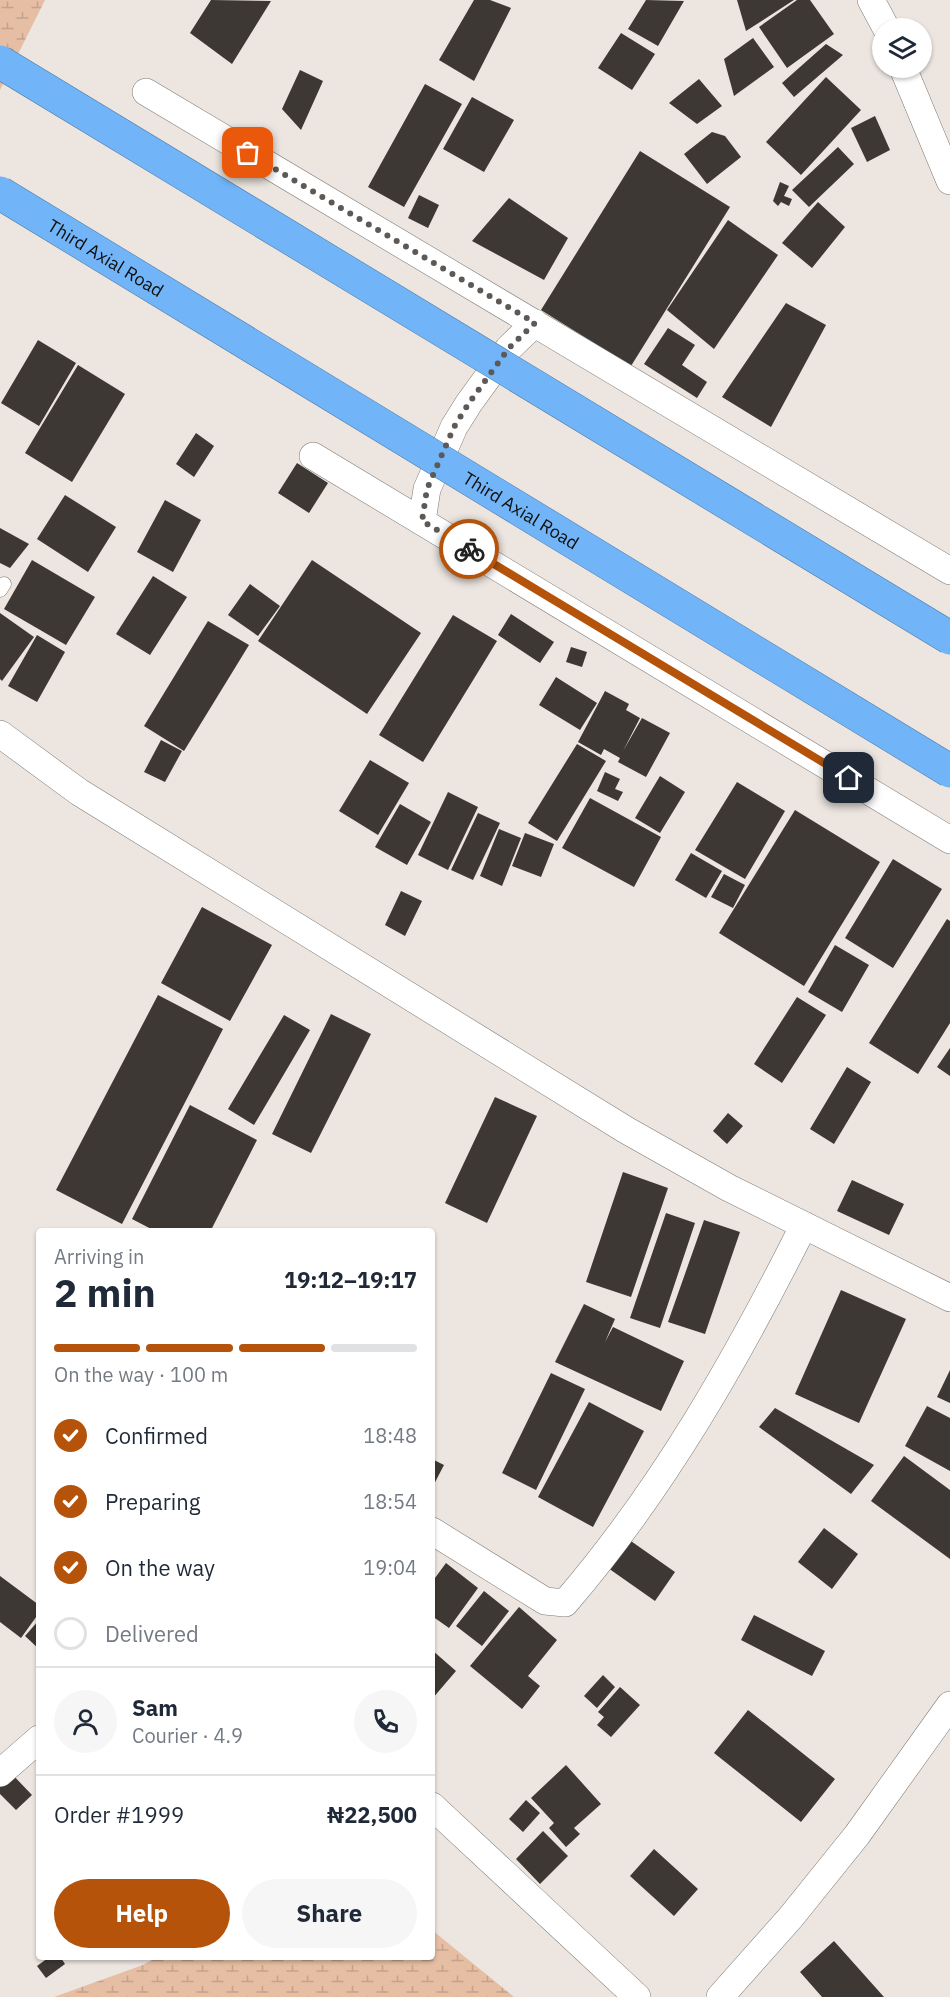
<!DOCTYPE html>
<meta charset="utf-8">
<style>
:root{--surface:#fff;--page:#f6f6f7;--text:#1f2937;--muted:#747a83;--line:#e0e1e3;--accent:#b45309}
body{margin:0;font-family:"IBM Plex Sans",sans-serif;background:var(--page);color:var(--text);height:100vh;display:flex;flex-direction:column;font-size:22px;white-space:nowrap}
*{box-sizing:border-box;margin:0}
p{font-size:20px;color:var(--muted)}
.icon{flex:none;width:33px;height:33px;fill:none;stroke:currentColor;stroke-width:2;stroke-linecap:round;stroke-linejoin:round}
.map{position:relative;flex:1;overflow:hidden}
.details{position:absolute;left:36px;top:1228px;width:399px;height:732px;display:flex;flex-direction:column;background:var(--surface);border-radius:6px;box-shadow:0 2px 4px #0004}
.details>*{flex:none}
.controls{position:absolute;left:872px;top:18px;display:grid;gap:12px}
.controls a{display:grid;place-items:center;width:60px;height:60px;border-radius:50%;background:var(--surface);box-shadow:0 2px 4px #0004;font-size:30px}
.pin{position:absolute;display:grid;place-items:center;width:51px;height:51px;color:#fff;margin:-26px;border-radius:12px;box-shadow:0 3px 9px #0006}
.courier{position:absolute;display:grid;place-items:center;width:60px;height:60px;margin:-30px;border:4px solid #b45309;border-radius:50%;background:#fff;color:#222;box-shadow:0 2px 8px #0007}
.head em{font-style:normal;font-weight:800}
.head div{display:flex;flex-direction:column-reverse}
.head{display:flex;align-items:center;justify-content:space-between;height:102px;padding:0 18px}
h1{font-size:39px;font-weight:800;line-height:45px}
.bar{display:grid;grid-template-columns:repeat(4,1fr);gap:9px 6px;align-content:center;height:72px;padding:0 18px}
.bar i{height:8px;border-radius:4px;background:var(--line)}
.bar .on{background:var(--accent)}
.bar p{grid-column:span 4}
.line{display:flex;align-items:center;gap:15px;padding:0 18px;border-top:2px solid var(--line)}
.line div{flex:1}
.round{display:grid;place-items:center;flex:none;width:63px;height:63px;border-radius:32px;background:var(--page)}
ol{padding:0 18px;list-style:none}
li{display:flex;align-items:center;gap:18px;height:66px}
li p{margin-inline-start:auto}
li .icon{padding:6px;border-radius:50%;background:var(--accent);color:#fff;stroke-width:4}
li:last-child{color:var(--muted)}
li i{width:33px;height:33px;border:3px solid var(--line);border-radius:50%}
.action{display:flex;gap:12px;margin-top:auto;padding:12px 18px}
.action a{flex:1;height:69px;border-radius:36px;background:var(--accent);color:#fff;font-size:24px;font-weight:800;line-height:69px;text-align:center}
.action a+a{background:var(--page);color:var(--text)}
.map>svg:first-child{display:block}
.wetland{fill:url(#wetland-marsh)}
.building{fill:#3d3834}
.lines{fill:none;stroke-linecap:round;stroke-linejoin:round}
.lane-casing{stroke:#7f7975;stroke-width:15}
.street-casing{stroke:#7f7975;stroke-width:28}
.lane{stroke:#fff;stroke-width:14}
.street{stroke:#fff;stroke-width:27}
.highway-bridge-casing{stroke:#4f7ba5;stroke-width:34;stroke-linecap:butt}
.highway-bridge{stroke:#71b5f8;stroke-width:33}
.done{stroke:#5d5956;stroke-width:6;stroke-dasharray:0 10.8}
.route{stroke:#b45309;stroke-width:8}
.labels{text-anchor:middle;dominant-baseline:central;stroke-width:6;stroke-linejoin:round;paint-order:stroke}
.street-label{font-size:18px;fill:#100e0c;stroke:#fff}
</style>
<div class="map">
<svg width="950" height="1997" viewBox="0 0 950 1997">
<defs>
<pattern id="wetland-marsh" width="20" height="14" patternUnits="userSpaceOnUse" patternTransform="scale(1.5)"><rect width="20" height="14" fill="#e6bea3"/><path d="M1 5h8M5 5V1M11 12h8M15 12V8" fill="none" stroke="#c4a28b"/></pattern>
</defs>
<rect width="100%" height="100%" fill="#ece5e0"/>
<path class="wetland" d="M 0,0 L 45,0 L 0,90 Z
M 432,1930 L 514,1997 L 54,1997 L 143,1965 L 155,1958 L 432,1958 Z"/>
<path class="building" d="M 211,0 L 271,1 L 232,64 L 190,33 Z
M 474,0 L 490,0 L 511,8 L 474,81 L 439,60 Z
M 646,0 L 684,1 L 658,46 L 628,29 Z
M 737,0 L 794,0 L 746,31 Z
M 797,0 L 810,0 L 834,34 L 787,68 L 759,27 Z
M 621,33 L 655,54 L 632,90 L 598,68 Z
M 753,38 L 774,67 L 734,96 L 724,59 Z
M 826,44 L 843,55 L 794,97 L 782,83 Z
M 300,70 L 323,81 L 301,130 L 282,109 Z
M 826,77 L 861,110 L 801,175 L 766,142 Z
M 699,79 L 722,106 L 697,124 L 669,103 Z
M 425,84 L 462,104 L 404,207 L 368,187 Z
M 472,97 L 514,120 L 484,172 L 443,149 Z
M 875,116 L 890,150 L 867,162 L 851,128 Z
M 712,132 L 725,136 L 741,157 L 707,184 L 684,154 Z
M 838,147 L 854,164 L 809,207 L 792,190 Z
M 640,151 L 730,207 L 631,366 L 541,310 Z
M 780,182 L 789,186 L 784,196 L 792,199 L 789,206 L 781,202 L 778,206 L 773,201 Z
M 419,195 L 439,205 L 428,228 L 408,218 Z
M 509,198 L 568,238 L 544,280 L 472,241 Z
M 818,202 L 845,227 L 812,268 L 782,243 Z
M 728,220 L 778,255 L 714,349 L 667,310 Z
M 786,303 L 826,325 L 771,427 L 722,397 Z
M 668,328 L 695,345 L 682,365 L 707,382 L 697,398 L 644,364 Z
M 38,340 L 76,363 L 39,426 L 1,403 Z
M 78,365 L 125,394 L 72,482 L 25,453 Z
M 196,433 L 214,446 L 194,477 L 176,464 Z
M 297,463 L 328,483 L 309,513 L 278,493 Z
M 65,495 L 116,527 L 88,572 L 37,539 Z
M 165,500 L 201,520 L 173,572 L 137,552 Z
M 0,528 L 29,544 L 10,568 L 0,563 Z
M 32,560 L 95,597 L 66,645 L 4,609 Z
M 312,560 L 421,633 L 367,714 L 258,641 Z
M 153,576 L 187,597 L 150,655 L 116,634 Z
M 250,584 L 280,606 L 258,636 L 228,615 Z
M 0,613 L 34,637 L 2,681 L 0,679 Z
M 511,614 L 554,642 L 540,663 L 498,635 Z
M 453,615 L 497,641 L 423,762 L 379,735 Z
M 208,621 L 249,645 L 184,751 L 144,726 Z
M 37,635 L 65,652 L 37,702 L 8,686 Z
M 571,647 L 587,652 L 582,667 L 566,662 Z
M 556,677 L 597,703 L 580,730 L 539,705 Z
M 605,691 L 629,704 L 626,710 L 640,718 L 623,751 L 642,718 L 670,733 L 646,777 L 618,762 L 620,758 L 604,749 L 601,755 L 578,742 Z
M 161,740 L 182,751 L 165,782 L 144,772 Z
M 577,744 L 606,761 L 557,841 L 528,823 Z
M 370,760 L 409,783 L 378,835 L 339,811 Z
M 605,772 L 620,779 L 615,789 L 623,792 L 618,801 L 597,791 Z
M 660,776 L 685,792 L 660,833 L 635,818 Z
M 737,782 L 785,811 L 745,879 L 695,850 Z
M 448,792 L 478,807 L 448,870 L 418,855 Z
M 590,798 L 661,837 L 634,887 L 562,848 Z
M 400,804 L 431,822 L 407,865 L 375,847 Z
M 795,810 L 880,862 L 804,986 L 719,933 Z
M 478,813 L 500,823 L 473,880 L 451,870 Z
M 499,829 L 521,838 L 502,886 L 480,876 Z
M 525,833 L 554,844 L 541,877 L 512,866 Z
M 691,853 L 722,871 L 706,898 L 675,880 Z
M 893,859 L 942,889 L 893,968 L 845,938 Z
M 724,874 L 745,885 L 733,908 L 711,897 Z
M 401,891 L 422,901 L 405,936 L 385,925 Z
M 202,907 L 272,945 L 230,1021 L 161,983 Z
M 947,919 L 950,921 L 950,1023 L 918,1074 L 869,1043 Z
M 835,945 L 869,965 L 842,1012 L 808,992 Z
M 158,995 L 223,1029 L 122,1224 L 56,1190 Z
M 797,997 L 826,1015 L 782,1083 L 754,1064 Z
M 331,1014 L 371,1034 L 311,1153 L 272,1134 Z
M 284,1015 L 310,1030 L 254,1125 L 228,1109 Z
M 950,1048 L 950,1076 L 937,1067 Z
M 847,1067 L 871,1082 L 834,1144 L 810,1129 Z
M 495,1097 L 537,1116 L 487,1223 L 445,1203 Z
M 190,1105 L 257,1140 L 210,1232 L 157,1232 L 132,1219 Z
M 728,1113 L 743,1126 L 727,1144 L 713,1131 Z
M 623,1172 L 668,1188 L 631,1297 L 586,1282 Z
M 852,1180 L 904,1204 L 889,1235 L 837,1211 Z
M 666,1213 L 695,1223 L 660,1328 L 630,1318 Z
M 704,1220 L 740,1232 L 705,1334 L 668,1322 Z
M 841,1290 L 906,1319 L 859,1423 L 795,1394 Z
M 584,1304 L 615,1319 L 605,1342 L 613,1327 L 684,1361 L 661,1411 L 555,1362 Z
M 950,1370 L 950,1403 L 937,1397 Z
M 551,1373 L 585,1389 L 536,1490 L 502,1473 Z
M 589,1402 L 644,1431 L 593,1527 L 538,1497 Z
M 927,1406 L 950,1418 L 950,1471 L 905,1446 Z
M 775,1408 L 874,1465 L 851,1494 L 759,1427 Z
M 904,1456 L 950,1490 L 950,1559 L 871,1501 Z
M 432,1459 L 444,1465 L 432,1488 Z
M 824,1528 L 858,1554 L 832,1589 L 798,1562 Z
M 628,1539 L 675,1572 L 655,1601 L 608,1568 Z
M 446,1563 L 478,1588 L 449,1628 L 432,1616 L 432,1582 Z
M 0,1576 L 39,1605 L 39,1613 L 21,1638 L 0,1622 Z
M 484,1591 L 509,1611 L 482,1646 L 456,1626 Z
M 519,1607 L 557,1640 L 528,1676 L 540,1686 L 522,1709 L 470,1666 Z
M 754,1615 L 825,1651 L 812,1676 L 741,1640 Z
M 39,1620 L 39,1649 L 25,1636 Z
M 432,1650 L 456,1671 L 432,1699 Z
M 603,1675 L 615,1687 L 597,1708 L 584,1696 Z
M 620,1687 L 640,1705 L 611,1737 L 597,1725 L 604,1717 L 598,1712 Z
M 748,1710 L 835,1779 L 801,1822 L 714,1753 Z
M 566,1765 L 601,1804 L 574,1828 L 580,1834 L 566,1847 L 549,1828 L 554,1823 L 531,1798 Z
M 9,1771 L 32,1795 L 16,1810 L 0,1794 L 0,1779 Z
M 526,1800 L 540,1813 L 523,1832 L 509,1819 Z
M 543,1831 L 568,1856 L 540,1884 L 516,1859 Z
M 654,1849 L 698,1889 L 674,1916 L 630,1876 Z
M 834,1941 L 884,1997 L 822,1997 L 800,1972 Z
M 48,1958 L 61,1958 L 65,1964 L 46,1978 L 37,1966 Z"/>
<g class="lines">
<defs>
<path id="lane" d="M 0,590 L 4,584"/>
<path id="street" d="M 871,0 L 886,28
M 903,68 L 950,181
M 146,92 L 950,571
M 313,456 L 950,840
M 422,521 L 427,489 L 454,427 L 469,403 L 509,348 L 535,323
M 0,734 L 79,792 L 626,1130 L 729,1188 L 950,1298
M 432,1531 L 545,1601 L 565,1603 C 663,1489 737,1359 804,1225
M 0,1773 L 39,1739
M 432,1806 L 637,1997
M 720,1997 L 791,1917 L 857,1835 L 950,1705"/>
</defs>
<use href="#lane" class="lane-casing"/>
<use href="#street" class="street-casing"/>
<use href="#lane" class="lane"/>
<use href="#street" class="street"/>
<defs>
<g id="highway-bridge">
<path d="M 0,62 L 950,638"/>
<path id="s1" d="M 0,193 L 950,771"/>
</g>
</defs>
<use href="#highway-bridge" class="highway-bridge-casing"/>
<use href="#highway-bridge" class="highway-bridge"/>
</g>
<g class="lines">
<path class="done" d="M 248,153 L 535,323 L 509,348 L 469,403 L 454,427 L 427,489 L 422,521 L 469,549"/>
<path class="route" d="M 469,549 L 849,778"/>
</g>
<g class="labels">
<g class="street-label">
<text stroke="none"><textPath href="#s1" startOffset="124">Third Axial Road</textPath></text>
<text stroke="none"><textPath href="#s1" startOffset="610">Third Axial Road</textPath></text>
</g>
</g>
</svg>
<div class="controls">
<a><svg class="icon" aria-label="layers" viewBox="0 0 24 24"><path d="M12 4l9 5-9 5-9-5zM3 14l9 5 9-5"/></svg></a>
</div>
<div class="pin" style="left:248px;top:153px;background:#ea580c"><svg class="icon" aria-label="bag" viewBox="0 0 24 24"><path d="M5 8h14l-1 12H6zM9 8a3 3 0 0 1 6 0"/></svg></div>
<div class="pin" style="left:849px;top:778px;background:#1f2937"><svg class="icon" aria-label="home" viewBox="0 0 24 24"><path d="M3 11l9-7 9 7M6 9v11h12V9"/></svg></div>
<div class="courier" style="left:469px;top:549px"><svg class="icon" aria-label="bike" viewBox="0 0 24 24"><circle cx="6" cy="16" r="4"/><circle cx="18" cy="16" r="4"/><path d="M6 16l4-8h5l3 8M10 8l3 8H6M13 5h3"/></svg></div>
<section class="details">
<div class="head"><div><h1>2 min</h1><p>Arriving in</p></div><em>19:12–19:17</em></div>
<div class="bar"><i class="on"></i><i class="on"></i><i class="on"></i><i></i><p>On the way · 100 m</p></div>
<ol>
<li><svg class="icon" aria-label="check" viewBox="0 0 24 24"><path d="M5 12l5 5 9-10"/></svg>Confirmed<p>18:48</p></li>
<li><svg class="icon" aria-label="check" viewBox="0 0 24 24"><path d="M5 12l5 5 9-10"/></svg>Preparing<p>18:54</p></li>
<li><svg class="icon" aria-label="check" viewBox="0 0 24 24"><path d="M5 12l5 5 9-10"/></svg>On the way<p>19:04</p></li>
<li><i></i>Delivered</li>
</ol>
<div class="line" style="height:108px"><a class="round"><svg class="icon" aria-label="person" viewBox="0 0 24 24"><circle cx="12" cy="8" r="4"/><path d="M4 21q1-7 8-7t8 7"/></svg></a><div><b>Sam</b><p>Courier · 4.9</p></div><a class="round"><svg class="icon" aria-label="phone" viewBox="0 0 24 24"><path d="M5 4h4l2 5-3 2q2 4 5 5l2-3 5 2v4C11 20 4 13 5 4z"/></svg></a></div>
<div class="line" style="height:78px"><div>Order #1999</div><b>₦22,500</b></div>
<div class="action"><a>Help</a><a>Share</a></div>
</section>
</div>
